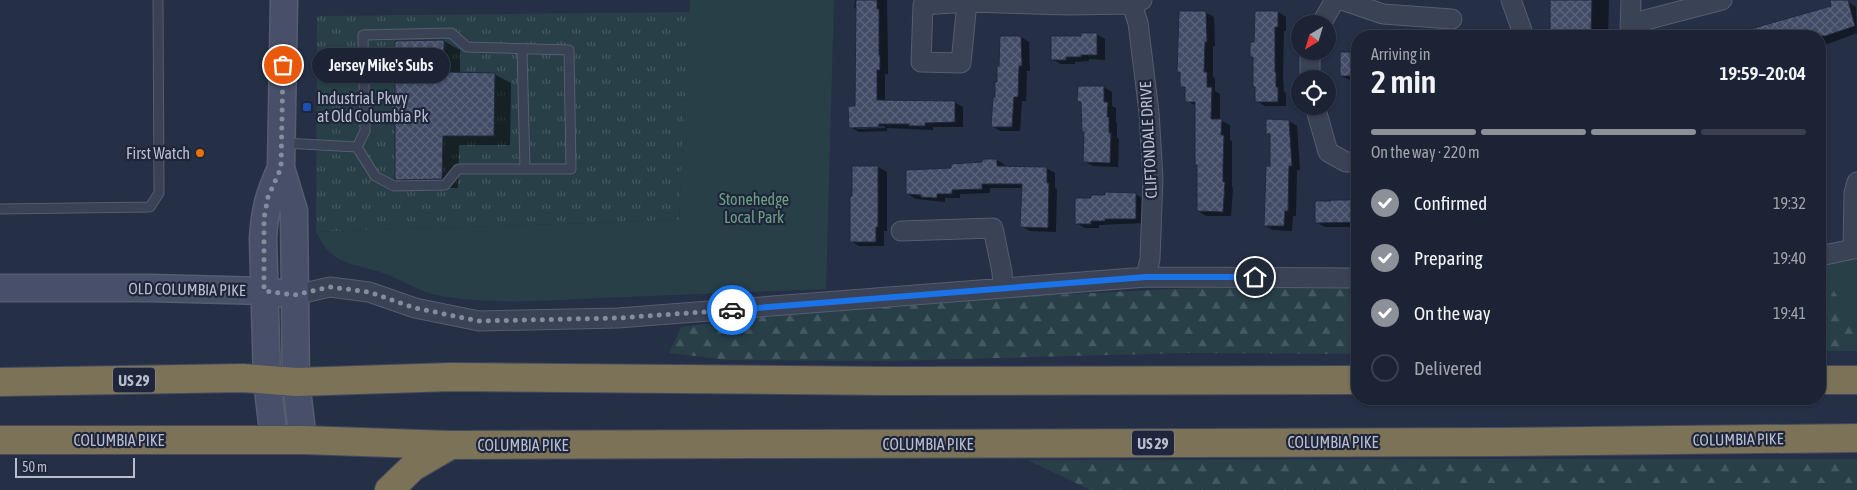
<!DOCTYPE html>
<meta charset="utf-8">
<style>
:root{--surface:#1c2334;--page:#252b3c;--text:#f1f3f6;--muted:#a0a4ac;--line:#3a404f;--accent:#8c9099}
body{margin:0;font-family:"Asap Condensed",sans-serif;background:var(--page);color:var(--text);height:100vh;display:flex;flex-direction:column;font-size:19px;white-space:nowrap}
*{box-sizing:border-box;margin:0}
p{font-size:16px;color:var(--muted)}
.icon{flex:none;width:28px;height:28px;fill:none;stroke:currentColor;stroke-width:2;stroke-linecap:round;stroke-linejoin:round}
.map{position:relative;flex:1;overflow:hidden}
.details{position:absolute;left:1351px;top:30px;width:475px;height:375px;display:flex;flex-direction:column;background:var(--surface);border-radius:20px;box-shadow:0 1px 4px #0004,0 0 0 1px var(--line)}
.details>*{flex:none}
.needle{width:32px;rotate:218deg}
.buttons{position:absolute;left:1291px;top:15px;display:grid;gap:10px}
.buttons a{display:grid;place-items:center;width:45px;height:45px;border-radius:50%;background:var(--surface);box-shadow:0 1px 4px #0004,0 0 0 1px var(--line);font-size:25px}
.scale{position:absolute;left:15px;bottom:12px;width:120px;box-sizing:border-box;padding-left:5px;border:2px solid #b8bece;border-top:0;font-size:14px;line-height:18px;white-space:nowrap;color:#b8bece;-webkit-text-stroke:4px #1f263b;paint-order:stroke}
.pin{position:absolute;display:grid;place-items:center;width:42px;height:42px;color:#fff;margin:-21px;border:2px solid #fff;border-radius:50%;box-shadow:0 1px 5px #0007}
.courier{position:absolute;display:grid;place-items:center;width:50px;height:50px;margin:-25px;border:4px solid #1a73e8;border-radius:50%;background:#fff;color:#222;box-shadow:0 1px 6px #0007}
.bubble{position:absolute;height:35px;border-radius:18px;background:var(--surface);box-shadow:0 1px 4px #0004,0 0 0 1px var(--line);font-size:16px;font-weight:600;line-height:35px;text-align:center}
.summary em{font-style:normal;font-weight:600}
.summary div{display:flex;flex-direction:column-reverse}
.summary{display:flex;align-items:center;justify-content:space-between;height:85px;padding:0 20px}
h1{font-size:32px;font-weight:600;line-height:38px}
.bar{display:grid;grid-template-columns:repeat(4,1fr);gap:8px 5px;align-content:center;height:60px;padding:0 20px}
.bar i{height:6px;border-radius:4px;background:var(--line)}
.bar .on{background:var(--accent)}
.bar p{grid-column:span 4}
ol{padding:0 20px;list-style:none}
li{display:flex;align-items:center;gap:15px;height:55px}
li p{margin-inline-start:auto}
li .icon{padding:5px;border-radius:50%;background:var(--accent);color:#fff;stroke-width:4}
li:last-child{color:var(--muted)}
li i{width:28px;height:28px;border:2px solid var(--line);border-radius:50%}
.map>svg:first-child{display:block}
.grass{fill:url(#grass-tufts)}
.forest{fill:url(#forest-firs)}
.park{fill:#283f47}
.shadow{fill:#0007;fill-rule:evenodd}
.building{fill:url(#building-cross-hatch);stroke:#21293d}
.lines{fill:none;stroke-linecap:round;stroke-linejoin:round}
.lane-casing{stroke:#565d70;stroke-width:11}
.street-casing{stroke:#565d70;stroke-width:21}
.secondary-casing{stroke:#565d70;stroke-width:29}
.highway-casing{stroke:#424a5d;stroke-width:30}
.lane{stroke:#3a4255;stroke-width:9}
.street{stroke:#3a4255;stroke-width:19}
.secondary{stroke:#485069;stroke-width:26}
.highway{stroke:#7c7257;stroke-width:28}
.done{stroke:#858c9e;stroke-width:5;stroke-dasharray:0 9}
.route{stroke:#1a73e8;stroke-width:6}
.transit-dot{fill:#1a4fb4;stroke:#1f263b;stroke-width:2}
.food-dot{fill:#e8710a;stroke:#1f263b;stroke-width:2}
.labels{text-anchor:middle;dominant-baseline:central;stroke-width:4.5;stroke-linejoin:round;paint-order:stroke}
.shield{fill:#1f263b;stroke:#8a90a2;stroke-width:1}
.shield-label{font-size:15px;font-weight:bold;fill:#b8bece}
.poi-label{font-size:16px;fill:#b8bece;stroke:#1f263b;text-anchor:start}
.street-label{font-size:16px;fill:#b8bece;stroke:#1f263b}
.park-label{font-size:16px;fill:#6da180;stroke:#1f263b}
</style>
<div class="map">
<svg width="1857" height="490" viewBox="0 0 1857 490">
<defs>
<pattern id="grass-tufts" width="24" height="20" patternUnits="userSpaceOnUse" patternTransform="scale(1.25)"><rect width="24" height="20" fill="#283f47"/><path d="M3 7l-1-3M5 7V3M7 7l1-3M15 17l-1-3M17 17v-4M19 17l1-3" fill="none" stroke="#455960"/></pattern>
<pattern id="forest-firs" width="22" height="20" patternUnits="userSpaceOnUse" patternTransform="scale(1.25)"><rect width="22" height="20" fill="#283f47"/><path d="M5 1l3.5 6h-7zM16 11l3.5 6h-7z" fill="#455960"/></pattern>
<pattern id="building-cross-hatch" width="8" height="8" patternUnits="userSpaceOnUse" patternTransform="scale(1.25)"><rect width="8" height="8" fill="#424c66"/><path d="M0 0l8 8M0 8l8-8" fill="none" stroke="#5b647b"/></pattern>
</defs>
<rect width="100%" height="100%" fill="#252f46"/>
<path class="grass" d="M 690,12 L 679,220 L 316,232 L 317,16 Z"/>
<path class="forest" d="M 1857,255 L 1857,351 L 1820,351 L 1820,263 Z
M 1357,287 L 1357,354 L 1186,353 L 887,361 L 728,360 L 669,353 L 681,327 L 787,314 L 1013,297 L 1194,288 Z
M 1501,459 L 1857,459 L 1857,490 L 1090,490 L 1028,460 Z"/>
<path class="park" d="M 690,0 L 834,0 L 826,289 C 751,292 677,295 602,298 C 547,300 491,306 436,295 C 417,291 399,278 380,272 C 349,262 333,266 316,232 L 679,220 Z
M 1857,257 L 1857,329 L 1820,268 L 1820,263 Z
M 1440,483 L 1857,483 L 1857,490 L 1437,490 Z"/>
<path class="shadow" d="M 855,0 L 887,0 L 888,61 L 888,74 L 885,74 L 885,102 L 954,102 L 963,107 L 963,127 L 933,127 L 933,130 L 887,128 L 887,131 L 859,132 L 850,127 L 857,107 L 858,10 L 854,8 ZM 857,126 L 885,126 L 885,128 L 857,129 Z
M 1552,0 L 1609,0 L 1608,36 L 1551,36 Z
M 1848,2 L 1856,7 L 1857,33 L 1833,42 L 1820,46 L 1820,36 L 1732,36 L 1761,30 Z
M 1205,12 L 1214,17 L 1215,46 L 1213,46 L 1213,77 L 1215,78 L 1215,91 L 1220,94 L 1220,120 L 1230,125 L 1230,140 L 1232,141 L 1232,187 L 1233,188 L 1231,216 L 1206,216 L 1198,211 L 1197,106 L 1186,101 L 1186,89 L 1182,86 L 1182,73 L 1178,71 Z
M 1278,12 L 1286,17 L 1286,31 L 1284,31 L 1283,77 L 1284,92 L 1286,93 L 1286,106 L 1265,106 L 1256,101 L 1256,43 Z
M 1096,34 L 1105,39 L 1105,60 L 1089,59 L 1089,61 L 1075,62 L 1075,64 L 1061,64 L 1052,59 L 1082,37 Z
M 1021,37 L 1029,42 L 1030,71 L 1027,71 L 1026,101 L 1022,101 L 1020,131 L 1000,131 L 992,126 L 998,83 Z
M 444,41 L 460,50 L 460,74 L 494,74 L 511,83 L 510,145 L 459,145 L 458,188 L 412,188 L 396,178 Z
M 1352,53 L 1358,56 L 1358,80 L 1350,80 L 1341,76 Z
M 1104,87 L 1112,92 L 1112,106 L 1116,108 L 1116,122 L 1117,123 L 1117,138 L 1119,139 L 1118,167 L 1093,166 L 1085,162 L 1085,133 L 1083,131 L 1082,103 L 1079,101 Z
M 1289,121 L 1297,126 L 1300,170 L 1297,170 L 1296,216 L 1293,216 L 1292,231 L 1273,230 L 1265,226 L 1271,167 L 1271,135 L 1268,133 Z
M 997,160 L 1005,165 L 1005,167 L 1046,168 L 1055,173 L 1055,188 L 1057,189 L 1056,232 L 1030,231 L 1022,227 L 1023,188 L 990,188 L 990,193 L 960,194 L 960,198 L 945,198 L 945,202 L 916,199 L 907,194 L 953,169 Z
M 853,167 L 878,167 L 887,172 L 887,231 L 884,231 L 884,246 L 859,246 L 851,241 Z
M 1135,194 L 1144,199 L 1144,223 L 1099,225 L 1099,228 L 1085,228 L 1076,223 L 1092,199 Z
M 1358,201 L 1358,227 L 1325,227 L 1316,222 Z"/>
<path class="building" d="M 856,0 L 877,0 L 877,9 L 879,9 L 879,55 L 880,55 L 880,70 L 877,70 L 877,100 L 955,101 L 955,122 L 925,123 L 925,126 L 909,126 L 909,124 L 879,124 L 879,127 L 849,128 L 848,106 L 855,106 Z
M 1550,0 L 1592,0 L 1591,36 L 1550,36 Z
M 1830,0 L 1848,0 L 1855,26 L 1825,36 L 1740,36 L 1740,32 L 1831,6 Z
M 1179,11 L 1206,11 L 1207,42 L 1205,42 L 1204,72 L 1207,72 L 1207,87 L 1212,87 L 1211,119 L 1222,119 L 1221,135 L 1224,135 L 1223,165 L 1223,182 L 1225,182 L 1223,212 L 1197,211 L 1197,165 L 1195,165 L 1195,102 L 1185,102 L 1185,87 L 1180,87 L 1180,72 L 1177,72 Z
M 1255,11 L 1278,11 L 1278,27 L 1275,27 L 1275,72 L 1276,72 L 1276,87 L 1278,87 L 1278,102 L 1255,102 L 1255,87 L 1253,86 L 1253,57 L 1250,57 L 1250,42 L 1254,42 Z
M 1081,33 L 1097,33 L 1097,55 L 1081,55 L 1081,57 L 1066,57 L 1066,60 L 1051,60 L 1051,36 L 1081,36 Z
M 1000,36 L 1021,36 L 1022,66 L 1019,66 L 1018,97 L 1014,97 L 1012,127 L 991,127 L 993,97 L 995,97 L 995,82 L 997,82 L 997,66 L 999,66 Z
M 444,40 L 444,72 L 495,73 L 494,136 L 443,136 L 442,179 L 395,180 L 395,41 Z
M 1340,52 L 1353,52 L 1353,55 L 1358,55 L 1358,76 L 1340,76 Z
M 1078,86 L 1104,86 L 1104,102 L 1108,102 L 1107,117 L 1109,117 L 1109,133 L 1111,133 L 1110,163 L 1083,162 L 1084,132 L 1082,132 L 1081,102 L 1077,101 Z
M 1266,119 L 1289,120 L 1292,166 L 1289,166 L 1288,211 L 1285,211 L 1284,226 L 1264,226 L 1266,166 L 1270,166 L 1270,134 L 1266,134 Z
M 982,159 L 997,159 L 997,166 L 1047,167 L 1047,183 L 1049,183 L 1048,228 L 1020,227 L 1022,184 L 982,184 L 982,189 L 952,190 L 952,194 L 937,194 L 937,198 L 921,197 L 921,195 L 906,194 L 906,170 L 951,168 L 951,164 L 982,162 Z
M 852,166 L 878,166 L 878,227 L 876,227 L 876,242 L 850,242 L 850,196 L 852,196 Z
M 1105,192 L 1136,193 L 1136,219 L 1105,219 L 1105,221 L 1091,221 L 1091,224 L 1075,224 L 1075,198 L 1091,198 L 1091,195 L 1105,195 Z
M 1331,200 L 1358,200 L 1358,222 L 1315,223 L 1315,201 L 1331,201 Z"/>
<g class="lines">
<defs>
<path id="lane" d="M 522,49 L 525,169
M 284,143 L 357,147 L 375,176 L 394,186 L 445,185 L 458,169 L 571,169 L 569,50 L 467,47 L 451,33 L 363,35 L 365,131 L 357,147
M 0,209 L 150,207 L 159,193 L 158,0"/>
<path id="street" d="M 967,0 L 967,2 L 961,63 L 921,62 L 923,5 L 967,2 L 1068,5 L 1132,4 L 1142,0
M 1342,0 L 1383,14 L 1452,19
M 1511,0 L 1524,36
M 1132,4 L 1138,23 L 1149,112 L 1153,178 L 1150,259 L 1146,277
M 1321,24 L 1335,0
M 1630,24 L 1722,0
M 1630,35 L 1631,0
M 1310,79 L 1310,51
M 1315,106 L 1328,152 L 1346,162 L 1358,162
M 901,231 L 993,228 L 1002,272 L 1003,287
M 1820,256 L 1853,249 L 1854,193 L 1857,182
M 295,295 L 330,287 L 369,292 L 415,308 L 479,321 L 618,318 L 1146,277 L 1358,278"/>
<path id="secondary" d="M 284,0 L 281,168 L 294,211 L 296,382 L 303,440
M 0,288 L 151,288 L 264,291 L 295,295
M 274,440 L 267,380 L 263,238 C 265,208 269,195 281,168"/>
<path id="highway" d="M 1820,380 L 1857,380
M 0,382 L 243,378 L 296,382 L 451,377 L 890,381 L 1358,380
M 0,440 L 303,440 L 450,445 L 1499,442 L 1857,438
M 389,490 L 413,467 L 449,446"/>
</defs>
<use href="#lane" class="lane-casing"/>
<use href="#street" class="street-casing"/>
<use href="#secondary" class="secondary-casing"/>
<use href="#highway" class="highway-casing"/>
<use href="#lane" class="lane"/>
<use href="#street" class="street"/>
<use href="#secondary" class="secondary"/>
<use href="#highway" class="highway"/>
</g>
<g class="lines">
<path class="done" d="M 283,65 L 281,168 L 268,197 L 264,218 L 264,291 L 295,295 L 330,287 L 369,292 L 415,308 L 479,321 L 618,318 L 732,310"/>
<path class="route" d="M 732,310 L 1146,277 L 1255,277"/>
</g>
<rect class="transit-dot" x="302" y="102" width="10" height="10" rx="2.5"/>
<circle class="food-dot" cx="200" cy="153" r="5"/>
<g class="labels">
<g class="shield">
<rect x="113" y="367.5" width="42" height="25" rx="4"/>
<rect x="1132" y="430.5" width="42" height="25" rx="4"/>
</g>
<g class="shield-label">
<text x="134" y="380">US 29</text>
<text x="1153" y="443">US 29</text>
</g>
<g class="poi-label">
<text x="317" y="98">Industrial Pkwy<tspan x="317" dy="18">at Old Columbia Pk</tspan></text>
<text x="190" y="153" text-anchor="end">First Watch</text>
</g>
<g class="street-label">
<text transform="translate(1148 140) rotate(-93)">CLIFTONDALE DRIVE</text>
<text transform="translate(187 289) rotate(1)">OLD COLUMBIA PIKE</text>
<text transform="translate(1738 439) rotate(-1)">COLUMBIA PIKE</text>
<text x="119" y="440">COLUMBIA PIKE</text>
<text x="1333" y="442">COLUMBIA PIKE</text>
<text x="928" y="444">COLUMBIA PIKE</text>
<text x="523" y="445">COLUMBIA PIKE</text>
</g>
<g class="park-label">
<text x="754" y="199">Stonehedge<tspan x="754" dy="18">Local Park</tspan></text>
</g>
</g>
</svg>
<div class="buttons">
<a><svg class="needle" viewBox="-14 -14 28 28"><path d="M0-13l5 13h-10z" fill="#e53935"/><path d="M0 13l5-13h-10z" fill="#a0a4ac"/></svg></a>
<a><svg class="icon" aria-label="locate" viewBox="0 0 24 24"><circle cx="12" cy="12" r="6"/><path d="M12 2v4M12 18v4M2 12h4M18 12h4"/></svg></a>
</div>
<div class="scale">50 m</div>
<div class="pin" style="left:283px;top:65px;background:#ea580c"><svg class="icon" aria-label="bag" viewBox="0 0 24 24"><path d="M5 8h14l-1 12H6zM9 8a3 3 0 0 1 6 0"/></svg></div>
<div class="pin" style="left:1255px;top:277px;background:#1f2937"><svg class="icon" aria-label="home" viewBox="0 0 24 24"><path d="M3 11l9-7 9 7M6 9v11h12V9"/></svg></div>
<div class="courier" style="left:732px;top:310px"><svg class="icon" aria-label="car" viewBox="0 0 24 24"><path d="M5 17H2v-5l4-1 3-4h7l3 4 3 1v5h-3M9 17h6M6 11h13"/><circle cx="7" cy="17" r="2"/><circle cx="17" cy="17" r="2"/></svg></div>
<div class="bubble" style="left:312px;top:48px;width:138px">Jersey Mike's Subs</div>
<section class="details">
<div class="summary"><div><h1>2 min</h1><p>Arriving in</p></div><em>19:59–20:04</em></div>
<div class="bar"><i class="on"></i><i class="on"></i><i class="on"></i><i></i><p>On the way · 220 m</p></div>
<ol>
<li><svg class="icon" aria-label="check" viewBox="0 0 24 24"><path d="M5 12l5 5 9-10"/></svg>Confirmed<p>19:32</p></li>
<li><svg class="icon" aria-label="check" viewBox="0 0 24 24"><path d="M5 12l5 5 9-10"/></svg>Preparing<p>19:40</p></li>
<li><svg class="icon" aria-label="check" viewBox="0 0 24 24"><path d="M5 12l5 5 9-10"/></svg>On the way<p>19:41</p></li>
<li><i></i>Delivered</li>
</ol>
</section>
</div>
